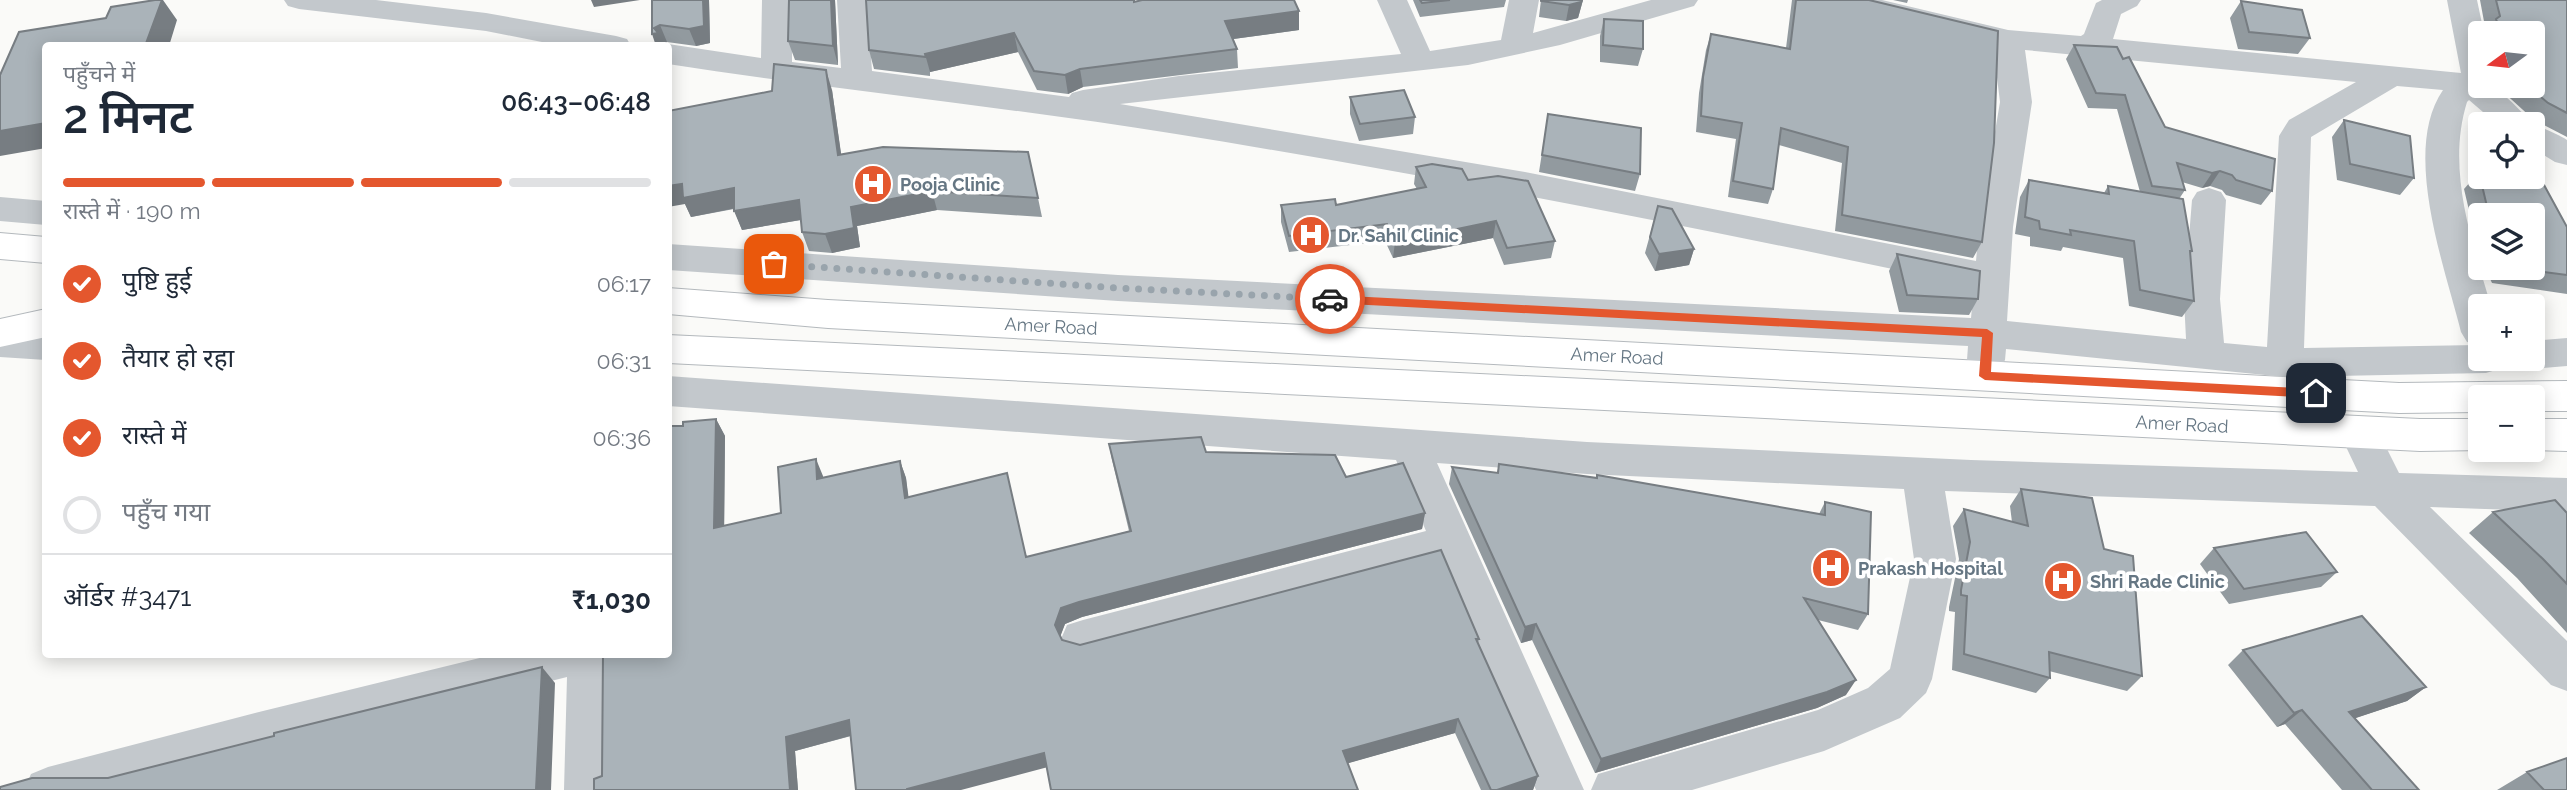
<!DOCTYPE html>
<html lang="hi">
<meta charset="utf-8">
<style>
:root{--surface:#fff;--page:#f2f2f3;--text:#1f2937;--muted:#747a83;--line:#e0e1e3;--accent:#e4572e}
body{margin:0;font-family:Raleway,"Noto Sans Devanagari",sans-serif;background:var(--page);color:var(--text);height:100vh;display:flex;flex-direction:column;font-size:26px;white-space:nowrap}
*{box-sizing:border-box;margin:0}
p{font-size:23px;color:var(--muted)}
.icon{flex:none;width:38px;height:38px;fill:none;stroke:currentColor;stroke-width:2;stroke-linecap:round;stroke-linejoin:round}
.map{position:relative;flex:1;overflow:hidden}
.panel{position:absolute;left:42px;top:42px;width:630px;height:616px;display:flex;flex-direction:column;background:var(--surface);border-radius:7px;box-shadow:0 4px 18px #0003}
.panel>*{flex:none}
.needle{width:46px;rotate:255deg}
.tools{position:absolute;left:2468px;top:21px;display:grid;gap:14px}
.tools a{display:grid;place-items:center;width:77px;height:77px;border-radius:7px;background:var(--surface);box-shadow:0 4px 18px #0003;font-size:35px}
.pin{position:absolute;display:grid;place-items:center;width:60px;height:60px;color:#fff;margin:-30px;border-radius:14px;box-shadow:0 4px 10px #0006}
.courier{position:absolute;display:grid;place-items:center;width:70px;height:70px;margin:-35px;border:5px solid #e4572e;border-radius:50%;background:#fff;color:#222;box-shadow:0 2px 9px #0007}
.headline em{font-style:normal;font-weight:600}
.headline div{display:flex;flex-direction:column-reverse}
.headline{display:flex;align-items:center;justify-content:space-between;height:119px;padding:0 21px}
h1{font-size:46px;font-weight:600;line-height:52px}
.bar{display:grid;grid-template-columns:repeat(4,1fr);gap:10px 7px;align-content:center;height:84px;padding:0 21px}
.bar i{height:9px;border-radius:5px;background:var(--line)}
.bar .selected{background:var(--accent)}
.bar p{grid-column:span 4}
.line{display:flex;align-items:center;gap:18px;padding:0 21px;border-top:2px solid var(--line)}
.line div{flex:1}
ol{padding:0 21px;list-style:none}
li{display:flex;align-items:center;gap:21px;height:77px}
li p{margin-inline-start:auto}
li .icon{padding:7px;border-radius:50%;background:var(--accent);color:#fff;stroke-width:4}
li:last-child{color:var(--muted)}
li i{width:38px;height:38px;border:4px solid var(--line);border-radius:50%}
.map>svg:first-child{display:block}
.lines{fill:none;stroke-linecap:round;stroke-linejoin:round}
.highway-casing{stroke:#b4b9bd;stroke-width:2}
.minor{fill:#c3c8cc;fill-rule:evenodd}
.highway{fill:#fff;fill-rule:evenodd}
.wall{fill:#929a9f}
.shaded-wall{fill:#777d82}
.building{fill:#aab3b9;stroke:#777d82;stroke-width:2}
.route{fill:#e4572e}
.done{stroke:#99a4ac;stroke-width:7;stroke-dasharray:0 12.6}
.labels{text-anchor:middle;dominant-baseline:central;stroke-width:7;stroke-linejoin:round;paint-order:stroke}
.poi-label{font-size:18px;font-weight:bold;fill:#657683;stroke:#fff;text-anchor:start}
.street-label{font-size:18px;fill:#657683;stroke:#fff}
</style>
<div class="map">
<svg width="2567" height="790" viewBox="0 0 2567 790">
<rect width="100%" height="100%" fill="#fafaf8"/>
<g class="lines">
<defs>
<path id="highway" d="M 0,233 L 46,237 L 46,263 L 0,259 Z
M 668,288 L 828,300 L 2399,383 L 2567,381 L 2567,411 L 2532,411 L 2532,397 L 2480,397 L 2480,412 L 2399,413 L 828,328 L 668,314 Z
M 46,309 L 46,337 L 0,347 L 0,319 Z
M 668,335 L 2420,419 L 2480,419 L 2480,450 L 2483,450 L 2420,451 L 668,363 Z
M 2532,419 L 2567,419 L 2567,451 L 2529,450 L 2532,450 Z"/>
</defs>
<use href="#highway" class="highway-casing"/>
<path class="minor" d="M 284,0 L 376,0 L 486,13 L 616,36 L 627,39 L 631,46 L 562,46 L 486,31 L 299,9 L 288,6 Z
M 762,0 L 792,0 L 792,62 L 841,68 L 837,0 L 867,0 L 872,71 L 1069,97 L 1072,93 L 1083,90 L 1179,76 L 1401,54 L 1377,0 L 1407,0 L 1430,51 L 1501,40 L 1509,0 L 1539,0 L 1533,33 L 1651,0 L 1698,0 L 1694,6 L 1560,45 L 1468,65 L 1120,104 L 1525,172 L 1976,261 L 1979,227 L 2000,102 L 1993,45 L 1850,10 L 1839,0 L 1882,0 L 2008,30 L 2081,36 L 2084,34 L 2096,3 L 2102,0 L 2141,0 L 2137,6 L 2121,14 L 2113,39 L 2461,73 L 2447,0 L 2477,0 L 2484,33 L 2480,33 L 2480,86 C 2502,86 2517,109 2532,122 C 2537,126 2560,135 2567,140 L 2567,165 L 2555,162 L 2532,148 L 2532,124 L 2497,124 L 2469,100 L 2467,102 C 2446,170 2472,241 2491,306 L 2480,306 L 2480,359 L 2505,359 L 2499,369 L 2486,373 L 2285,377 L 2006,349 L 2005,360 L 1999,370 L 1986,374 L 1973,370 L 1967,360 L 1968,346 L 1118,301 L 668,270 L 668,244 L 1118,275 L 1971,318 L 1974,286 C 1709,230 1443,177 1176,134 C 1007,107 837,90 668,64 L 668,46 L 663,46 L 668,44 L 761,58 ZM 2025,50 L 2356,82 L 2289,120 L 2279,136 L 2267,347 L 2224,343 L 2220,299 L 2226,200 L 2221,192 L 2209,188 L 2197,192 L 2192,200 L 2184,299 L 2186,339 L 2007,321 L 2013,227 L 2032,102 ZM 2397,86 L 2443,90 C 2401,151 2445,267 2461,332 L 2467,342 L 2477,345 L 2304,348 L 2311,137 Z
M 0,197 L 46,201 L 46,225 L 0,221 Z
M 0,329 L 46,332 L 46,360 L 0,357 Z
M 2567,338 L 2567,366 L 2532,369 L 2519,365 L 2515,359 L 2532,359 L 2532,341 Z
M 668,376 L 1587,442 L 1971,460 L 2358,472 L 2339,432 L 2345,421 L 2359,416 L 2373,421 L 2399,473 L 2567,478 L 2567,512 L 2430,507 L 2567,641 L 2567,691 L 2551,685 L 2375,506 L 1945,491 L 1956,559 L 1932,679 L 1926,693 L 1900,718 L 1824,751 L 1692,790 L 1591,790 L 1598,774 L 1818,710 L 1868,688 L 1890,669 L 1914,559 L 1904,489 L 1587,474 L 1437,463 L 1584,790 L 1536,790 L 1440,563 L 1083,658 L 1067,653 L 1061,639 L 1067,625 L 1083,620 L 1426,531 L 1396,460 L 668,406 Z
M 496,654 L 612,654 L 612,790 L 564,790 L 567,677 L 263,753 L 130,790 L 24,790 L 31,774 L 48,767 L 263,711 Z"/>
<use href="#highway" class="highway"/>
</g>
<path class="wall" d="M 652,0 L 709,0 L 710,43 L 696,46 L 667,42 L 663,44 Z
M 789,0 L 835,0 L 838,65 L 795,60 L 788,41 Z
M 1413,0 L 1506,0 L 1504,7 L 1420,17 Z
M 1541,0 L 1583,0 L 1578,18 L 1566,21 L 1539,17 Z
M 1792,0 L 1869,0 L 1982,242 L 1973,258 L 1835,231 L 1842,163 L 1779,145 L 1773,189 L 1768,204 L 1728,197 L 1736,139 L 1696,132 L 1699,93 L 1706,50 L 1711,34 L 1786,48 Z
M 1893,0 L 1908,0 L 1907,3 Z
M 2480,0 L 2567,0 L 2567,137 L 2534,120 L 2500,89 L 2499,86 L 2532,86 L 2532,33 L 2485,33 L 2486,32 Z
M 2241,1 L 2310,38 L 2298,54 L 2238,49 L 2230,18 Z
M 1134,2 L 1299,30 L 1233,39 L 1237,49 L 1238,68 L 1083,87 L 1068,94 L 1037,90 L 1018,52 L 930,72 L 930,76 L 874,69 L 869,50 Z
M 1604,19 L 1643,49 L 1638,66 L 1600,62 L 1600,36 Z
M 2074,45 L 2123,59 L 2165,127 L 2272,191 L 2261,205 L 2226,195 L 2222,190 L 2210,186 L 2202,188 L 2182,182 L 2185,190 L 2179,199 L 2192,251 L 2190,255 L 2194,301 L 2182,317 L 2129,306 L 2123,258 L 2063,247 L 2061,251 L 2030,246 L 2030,237 L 2015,234 L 2020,197 L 2029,180 L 2104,193 L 2108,186 L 2140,192 L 2117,109 L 2088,108 L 2066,59 Z
M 832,90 L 841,155 L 1038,198 L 1042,217 L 937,210 L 857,226 L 860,247 L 832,253 L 809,251 L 802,232 L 801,220 L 742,230 L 734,209 L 691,217 L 685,204 Z
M 1350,97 L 1415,117 L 1413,134 L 1359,141 L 1350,114 Z
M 1548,114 L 1640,174 L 1635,191 L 1539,172 Z
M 2344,120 L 2414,178 L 2400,195 L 2337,180 L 2332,137 Z
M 1416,167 L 1468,180 L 1555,241 L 1551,258 L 1504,265 L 1493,238 L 1393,258 L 1385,241 L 1289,252 L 1281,222 L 1281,205 L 1336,205 L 1417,189 L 1414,184 Z
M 2479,172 L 2567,227 L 2567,294 L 2492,283 L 2485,268 L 2532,268 L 2532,215 L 2480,215 L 2480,257 L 2464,189 Z
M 1658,206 L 1694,249 L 1689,265 L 1655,271 L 1645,253 Z
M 1897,254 L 1978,299 L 1969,315 L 1899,312 L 1889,271 Z
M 716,419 L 725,436 L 724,526 L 781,513 L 823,476 L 823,478 L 900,461 L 906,478 L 908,497 L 1026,557 L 1129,531 L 1112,460 L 1109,444 L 1206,452 L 1346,477 L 1425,513 L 1422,529 L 1082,617 L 1065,624 L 1060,636 L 1062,640 L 1080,645 L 1479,639 L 1478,643 L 1538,776 L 1533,790 L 1481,790 L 1455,733 L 1348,763 L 1047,767 L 851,736 L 795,751 L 798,790 L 594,790 L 602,776 L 683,426 Z
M 1499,464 L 1819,514 L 1825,502 L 1868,614 L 1858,630 L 1818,620 L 1846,695 L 1817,708 L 1595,773 L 1532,640 L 1521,643 L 1449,484 L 1452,467 L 1497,473 Z
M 2021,489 L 2104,549 L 2142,676 L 2127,691 L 2049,671 L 2050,678 L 2036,693 L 1952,670 L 1955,612 L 1949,611 L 1949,607 L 1959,559 L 1953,526 L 1964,509 L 2012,522 L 2010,506 Z
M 2493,512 L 2567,513 L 2567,633 L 2517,578 L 2469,533 Z
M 2214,548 L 2337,572 L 2321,587 L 2229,604 L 2200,564 Z
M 2243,650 L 2426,687 L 2407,701 L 2355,718 L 2419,790 L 2342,790 L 2285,724 L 2277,727 L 2228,665 Z
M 2527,772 L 2567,790 L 2497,790 Z"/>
<path class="shaded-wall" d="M 162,0 L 163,0 L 177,20 L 169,46 L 145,46 Z
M 591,0 L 640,0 L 594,7 Z
M 703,0 L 709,0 L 710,43 L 696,46 L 689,29 Z
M 831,0 L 835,0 L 838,65 L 833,46 Z
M 1583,0 L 1578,18 L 1566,21 L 1569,5 Z
M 1299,11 L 1299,30 L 1226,40 L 1225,21 Z
M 660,25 L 667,42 L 663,44 L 663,46 L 656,46 L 652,34 L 654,28 Z
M 1014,33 L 1018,52 L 930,72 L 925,54 Z
M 1080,69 L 1083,87 L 1068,94 L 1065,75 Z
M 826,70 L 832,90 L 844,174 L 838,155 Z
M 46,123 L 46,148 L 0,156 L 0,131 Z
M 2220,171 L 2210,186 L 2202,188 L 2212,173 Z
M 682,184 L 734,188 L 741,207 L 691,217 L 685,204 L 668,207 L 668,186 Z
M 932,191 L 937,210 L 857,226 L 860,247 L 832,253 L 825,234 L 851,207 Z
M 799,200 L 806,219 L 742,230 L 734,211 Z
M 1496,221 L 1493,238 L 1393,258 L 1395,242 Z
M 1694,249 L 1689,265 L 1655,271 L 1659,254 Z
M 716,419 L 725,436 L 724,545 L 714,528 Z
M 816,459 L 823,476 L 825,495 L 817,479 Z
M 900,461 L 906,478 L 911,515 L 905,498 Z
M 1425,513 L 1422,529 L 1082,617 L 1065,624 L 1059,640 L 1055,625 L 1061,608 L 1079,602 Z
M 1536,624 L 1532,640 L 1521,643 L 1525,627 Z
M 542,667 L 555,683 L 551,790 L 536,790 Z
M 1856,680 L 1846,695 L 1817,708 L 1595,773 L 1601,759 Z
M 2426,687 L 2407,701 L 2332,726 L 2349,712 Z
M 2302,710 L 2285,724 L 2277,727 L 2294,713 Z
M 1458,719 L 1455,733 L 1342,765 L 1343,751 Z
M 849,720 L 857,734 L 795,751 L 798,790 L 790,790 L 786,737 Z
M 1044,753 L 1048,767 L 961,790 L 907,790 L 907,789 Z
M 1538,776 L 1533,790 L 1497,790 Z"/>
<path class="building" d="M 155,0 L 162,0 L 145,46 L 46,46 L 46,123 L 0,131 L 0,75 L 19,32 L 106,18 L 111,7 Z
M 652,0 L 703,0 L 704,26 L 689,29 L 660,25 L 654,28 L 658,33 L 652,34 Z
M 789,0 L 831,0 L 833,46 L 788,41 Z
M 866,0 L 1134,0 L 1134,2 L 1142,0 L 1294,0 L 1299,11 L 1225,21 L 1237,49 L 1080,69 L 1065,75 L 1034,71 L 1014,33 L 925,54 L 926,57 L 869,50 Z
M 1420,0 L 1450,0 L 1422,3 Z
M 1541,0 L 1582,0 L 1581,2 L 1569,5 L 1541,1 Z
M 1796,0 L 1869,0 L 1998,31 L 1994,143 L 1982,242 L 1842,215 L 1848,147 L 1781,128 L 1773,189 L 1733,181 L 1742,123 L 1701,116 L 1703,77 L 1711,34 L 1790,49 Z
M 2496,0 L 2567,0 L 2567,113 L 2548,103 L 2528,86 L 2532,86 L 2532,33 L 2504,33 L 2503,30 L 2500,30 L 2496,19 L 2500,16 Z
M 2241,1 L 2302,10 L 2310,38 L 2249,32 Z
M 1604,19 L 1643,21 L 1643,49 L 1603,45 Z
M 2074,45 L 2117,47 L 2123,59 L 2129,57 L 2165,127 L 2275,159 L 2272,191 L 2236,180 L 2232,175 L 2220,171 L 2212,173 L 2177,163 L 2185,190 L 2152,186 L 2125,95 L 2096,93 Z
M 774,64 L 826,70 L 838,155 L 883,147 L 1028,152 L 1038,198 L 932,191 L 851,207 L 854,228 L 825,234 L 802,232 L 799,200 L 734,211 L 734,188 L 683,198 L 682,184 L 668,186 L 668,111 L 772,91 Z
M 1404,90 L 1415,117 L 1360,124 L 1350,97 Z
M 1548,114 L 1641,128 L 1640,174 L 1542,155 Z
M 2344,120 L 2410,136 L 2414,178 L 2350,164 Z
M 1432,164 L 1462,169 L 1468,180 L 1498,176 L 1528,181 L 1555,241 L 1507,248 L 1496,221 L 1395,242 L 1387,224 L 1289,236 L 1281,205 L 1335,199 L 1336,205 L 1426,187 L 1416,167 Z
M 2480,177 L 2503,177 L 2544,185 L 2567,227 L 2567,275 L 2514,268 L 2532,268 L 2532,215 L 2489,215 Z
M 2029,180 L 2109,194 L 2108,186 L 2183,199 L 2192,251 L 2190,251 L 2194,301 L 2140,290 L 2134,241 L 2070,230 L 2071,235 L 2040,229 L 2039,221 L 2025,217 Z
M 1658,206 L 1672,209 L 1694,249 L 1659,254 L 1650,237 Z
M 1897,254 L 1980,271 L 1978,299 L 1907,295 Z
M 716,419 L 714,528 L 781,513 L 778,467 L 816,459 L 817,479 L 900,461 L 905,498 L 1007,473 L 1026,557 L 1131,531 L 1109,444 L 1201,437 L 1206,452 L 1335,455 L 1346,477 L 1403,463 L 1425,513 L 1079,602 L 1061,608 L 1055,625 L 1062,640 L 1080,645 L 1441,550 L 1479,639 L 1476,639 L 1538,776 L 1497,790 L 1491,790 L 1458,719 L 1343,751 L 1358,790 L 1051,790 L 1044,753 L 907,789 L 907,790 L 856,790 L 849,720 L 786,737 L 790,790 L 594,790 L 594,779 L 602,776 L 603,654 L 668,654 L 668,426 L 683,426 L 683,422 Z
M 1499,464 L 1597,478 L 1597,475 L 1825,515 L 1825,502 L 1871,512 L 1868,614 L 1804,598 L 1856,680 L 1827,692 L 1601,759 L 1536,624 L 1525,627 L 1452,467 L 1498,473 Z
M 2021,489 L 2092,498 L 2104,549 L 2133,556 L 2142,676 L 2049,652 L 2050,678 L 1964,654 L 1967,596 L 1961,595 L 1961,590 L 1970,542 L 1964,509 L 2028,526 Z
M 2555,500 L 2567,513 L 2567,584 L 2543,559 L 2493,512 Z
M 2306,532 L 2337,572 L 2244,589 L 2214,548 Z
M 2362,616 L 2426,687 L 2349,712 L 2419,790 L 2372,790 L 2302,710 L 2294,713 L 2243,650 Z
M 542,667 L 536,790 L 0,790 L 0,787 L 32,778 L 108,778 L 274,736 L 274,733 Z
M 2567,758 L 2567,790 L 2544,790 L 2527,772 Z"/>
<path class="route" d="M 1330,295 L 1987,329 L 1993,333 L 1991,372 L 2316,389 L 2322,393 L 2316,398 L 1985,380 L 1979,376 L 1982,337 L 1330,303 L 1325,299 Z"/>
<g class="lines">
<path class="done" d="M 774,264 L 1118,288 L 1330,299"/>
</g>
<defs>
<symbol id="hospital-disc" viewBox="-11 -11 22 22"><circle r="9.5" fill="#e4572e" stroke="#fff"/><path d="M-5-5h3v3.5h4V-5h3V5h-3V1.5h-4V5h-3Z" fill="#fff"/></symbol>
</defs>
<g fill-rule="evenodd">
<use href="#hospital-disc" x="851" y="162" width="44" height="44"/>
<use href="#hospital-disc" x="1289" y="213" width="44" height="44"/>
<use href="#hospital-disc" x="1809" y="546" width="44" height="44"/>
<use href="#hospital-disc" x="2041" y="559" width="44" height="44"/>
</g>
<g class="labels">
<g class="poi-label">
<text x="900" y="184">Pooja Clinic</text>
<text x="1338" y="235">Dr. Sahil Clinic</text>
<text x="1858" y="568">Prakash Hospital</text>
<text x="2090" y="581">Shri Rade Clinic</text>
</g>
<g class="street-label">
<text transform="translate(1051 326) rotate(3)">Amer Road</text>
<text transform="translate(1617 356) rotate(3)">Amer Road</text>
<text transform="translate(2182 424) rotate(3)">Amer Road</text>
</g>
</g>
</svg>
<div class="tools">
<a><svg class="needle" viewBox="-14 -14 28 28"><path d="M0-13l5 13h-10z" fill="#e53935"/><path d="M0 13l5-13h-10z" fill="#747a83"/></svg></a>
<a><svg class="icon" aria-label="locate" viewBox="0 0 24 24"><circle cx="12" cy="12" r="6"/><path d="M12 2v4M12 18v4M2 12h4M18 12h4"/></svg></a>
<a><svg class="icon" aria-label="layers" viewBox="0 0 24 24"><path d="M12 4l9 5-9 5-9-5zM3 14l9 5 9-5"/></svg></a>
<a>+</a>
<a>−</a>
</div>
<div class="pin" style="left:774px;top:264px;background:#ea580c"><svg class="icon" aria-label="bag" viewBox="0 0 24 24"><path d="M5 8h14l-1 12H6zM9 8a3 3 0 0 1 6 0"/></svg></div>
<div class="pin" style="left:2316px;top:393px;background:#1f2937"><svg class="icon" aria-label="home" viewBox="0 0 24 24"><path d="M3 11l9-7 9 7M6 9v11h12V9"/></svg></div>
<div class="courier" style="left:1330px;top:299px"><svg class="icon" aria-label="car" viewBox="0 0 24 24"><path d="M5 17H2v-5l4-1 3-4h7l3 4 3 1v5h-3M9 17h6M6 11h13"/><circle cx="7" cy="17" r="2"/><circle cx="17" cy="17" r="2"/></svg></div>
<section class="panel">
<div class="headline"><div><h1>2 मिनट</h1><p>पहुँचने में</p></div><em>06:43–06:48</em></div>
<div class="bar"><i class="selected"></i><i class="selected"></i><i class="selected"></i><i></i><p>रास्ते में · 190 m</p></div>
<ol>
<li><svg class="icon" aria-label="check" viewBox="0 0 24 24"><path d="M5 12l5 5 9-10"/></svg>पुष्टि हुई<p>06:17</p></li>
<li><svg class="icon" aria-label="check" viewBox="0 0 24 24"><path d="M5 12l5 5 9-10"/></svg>तैयार हो रहा<p>06:31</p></li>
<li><svg class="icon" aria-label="check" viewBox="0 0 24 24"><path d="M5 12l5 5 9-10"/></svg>रास्ते में<p>06:36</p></li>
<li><i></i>पहुँच गया</li>
</ol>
<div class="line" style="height:91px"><div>ऑर्डर #3471</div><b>₹1,030</b></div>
</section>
</div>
